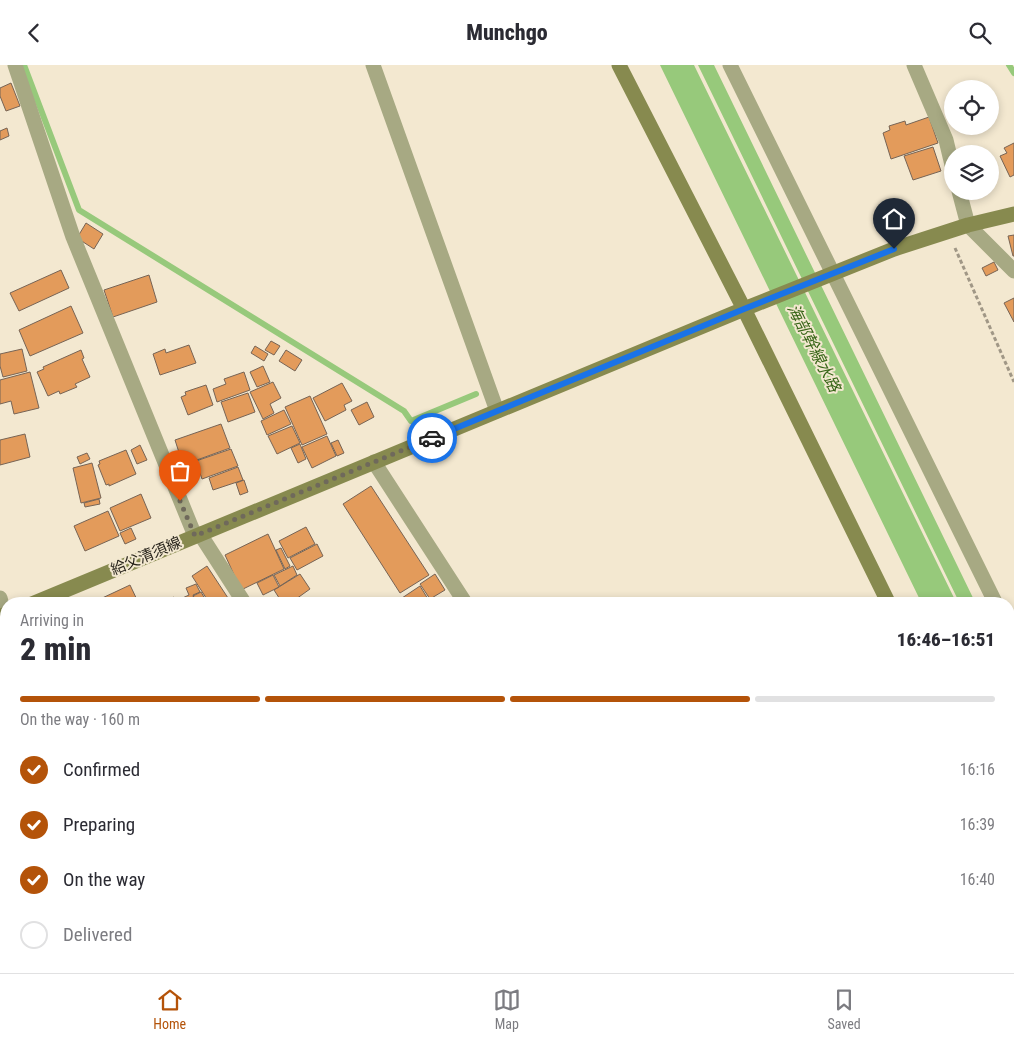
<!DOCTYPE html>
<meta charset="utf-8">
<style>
:root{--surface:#fff;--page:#f7f7f7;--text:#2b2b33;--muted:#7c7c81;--line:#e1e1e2;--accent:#b45309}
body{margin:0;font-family:"Roboto Condensed","Noto Sans JP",sans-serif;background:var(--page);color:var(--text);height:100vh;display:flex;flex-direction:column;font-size:19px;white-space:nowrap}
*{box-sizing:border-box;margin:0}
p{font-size:16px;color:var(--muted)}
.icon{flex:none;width:28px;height:28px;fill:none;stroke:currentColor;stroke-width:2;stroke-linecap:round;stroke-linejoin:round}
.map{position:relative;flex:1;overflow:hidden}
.details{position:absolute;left:0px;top:532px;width:1015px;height:376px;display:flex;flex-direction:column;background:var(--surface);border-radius:20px 20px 0 0;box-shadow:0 2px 8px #0003}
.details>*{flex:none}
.controls{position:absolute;left:944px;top:15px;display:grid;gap:10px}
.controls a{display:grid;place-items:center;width:55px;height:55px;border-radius:50%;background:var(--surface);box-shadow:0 2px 8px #0003;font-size:25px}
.pin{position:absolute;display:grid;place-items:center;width:42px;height:42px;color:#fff;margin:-51px -21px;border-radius:50% 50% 50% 0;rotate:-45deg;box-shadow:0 0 5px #0007}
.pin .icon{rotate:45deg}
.courier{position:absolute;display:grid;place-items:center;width:50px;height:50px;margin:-25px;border:4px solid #1a73e8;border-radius:50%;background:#fff;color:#222;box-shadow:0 1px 6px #0007}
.headline em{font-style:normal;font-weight:800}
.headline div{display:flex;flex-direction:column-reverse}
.headline{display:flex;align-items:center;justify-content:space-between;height:85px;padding:0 20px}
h1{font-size:32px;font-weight:800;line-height:38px}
.bar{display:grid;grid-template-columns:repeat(4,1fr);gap:8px 5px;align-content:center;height:60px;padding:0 20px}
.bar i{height:6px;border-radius:4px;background:var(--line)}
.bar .current{background:var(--accent)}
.bar p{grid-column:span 4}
ol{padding:0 20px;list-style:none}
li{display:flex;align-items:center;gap:15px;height:55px}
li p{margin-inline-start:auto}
li .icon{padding:5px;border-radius:50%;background:var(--accent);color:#fff;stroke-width:4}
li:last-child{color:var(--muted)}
li i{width:28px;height:28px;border:2px solid var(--line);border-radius:50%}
header{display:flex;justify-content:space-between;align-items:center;height:65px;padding:0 20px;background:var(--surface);font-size:22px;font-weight:800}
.menu{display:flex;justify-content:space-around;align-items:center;height:70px;border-top:1px solid var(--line);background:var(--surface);font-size:14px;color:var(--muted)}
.menu a{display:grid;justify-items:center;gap:2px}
.menu .current{color:var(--accent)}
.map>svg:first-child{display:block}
.water{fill:#97c97b}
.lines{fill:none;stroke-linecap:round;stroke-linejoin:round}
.stream{stroke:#97c97b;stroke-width:6}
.building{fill:#e39b5b;stroke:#776455}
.path{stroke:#a09786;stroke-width:3;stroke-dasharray:4 2.5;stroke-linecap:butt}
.street{stroke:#a7a983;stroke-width:15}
.secondary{stroke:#878a4f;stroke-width:15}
.done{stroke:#6f695b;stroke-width:5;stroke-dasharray:0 9}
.route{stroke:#1a73e8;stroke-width:6}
.labels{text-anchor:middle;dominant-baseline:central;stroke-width:4;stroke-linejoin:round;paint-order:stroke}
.street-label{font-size:15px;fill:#28241c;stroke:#f3e8d0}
.water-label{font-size:16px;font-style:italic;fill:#376517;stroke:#f3e8d0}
</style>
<header><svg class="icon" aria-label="back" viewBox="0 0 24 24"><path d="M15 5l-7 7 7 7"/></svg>Munchgo<svg class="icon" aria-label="search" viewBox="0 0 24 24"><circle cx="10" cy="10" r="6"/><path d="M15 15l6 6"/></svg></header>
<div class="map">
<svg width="1014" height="908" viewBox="0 0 1014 908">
<rect width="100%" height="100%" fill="#f3e8d0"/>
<path class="water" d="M 660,0 L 694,0 L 957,539 L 922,539 Z
M 698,0 L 714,0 L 976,539 L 960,539 Z
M 1009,606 L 1014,617 L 1014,649 L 1009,638 Z
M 1009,645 L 1014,655 L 1014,709 L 1009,701 Z"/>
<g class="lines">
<path class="stream" d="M 24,0 L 79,145 L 404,346 L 411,356 L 476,329
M 1009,0 L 1014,8
M 973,908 L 978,905"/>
</g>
<path class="building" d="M 11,18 L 20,41 L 6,46 L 0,31 L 0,23 Z
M 929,52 L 938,78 L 891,94 L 883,68 L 890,65 L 889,61 L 905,56 L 906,60 Z
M 7,63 L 9,71 L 0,75 L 0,66 Z
M 1014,78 L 1014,110 L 1010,112 L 1000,91 L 1007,88 L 1004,83 Z
M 933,82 L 941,106 L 913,115 L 904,91 Z
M 86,158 L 103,169 L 94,184 L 77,173 Z
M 1014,170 L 1014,191 L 1013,191 L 1008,171 Z
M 994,197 L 998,205 L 986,211 L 982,203 Z
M 61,205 L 69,223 L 19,246 L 10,228 Z
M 149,210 L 157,237 L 113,252 L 104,225 Z
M 1014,233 L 1014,257 L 1004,238 Z
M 71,241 L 83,268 L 30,291 L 19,265 Z
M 271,276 L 280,281 L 274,290 L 265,285 Z
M 189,280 L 196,298 L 160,310 L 153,289 L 165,284 L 166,288 Z
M 255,281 L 268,289 L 264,296 L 251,288 Z
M 22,284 L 27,306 L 3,312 L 0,301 L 0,289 Z
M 81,285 L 84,293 L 82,294 L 90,312 L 75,319 L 77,322 L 60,329 L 59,326 L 48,331 L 37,307 L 44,304 L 43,302 Z
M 286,285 L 302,295 L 295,306 L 279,296 Z
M 263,301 L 270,317 L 257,322 L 250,307 Z
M 30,307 L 39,343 L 14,349 L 11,336 L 0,339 L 0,315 Z
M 244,307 L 250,325 L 217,337 L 213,324 L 226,319 L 224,314 Z
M 273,317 L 281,333 L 270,339 L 274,348 L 263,354 L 250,327 Z
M 342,318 L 352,336 L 344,340 L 346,345 L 325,356 L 313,333 Z
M 206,320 L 213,340 L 188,350 L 181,332 L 186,330 L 185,327 Z
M 248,328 L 255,347 L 228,357 L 221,337 Z
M 310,331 L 327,369 L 302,380 L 285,342 Z
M 367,337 L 374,352 L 359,360 L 351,345 Z
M 284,345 L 291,359 L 267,370 L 261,356 Z
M 221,359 L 230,383 L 183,400 L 175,375 Z
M 292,361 L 300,378 L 277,389 L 268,371 Z
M 25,369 L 30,392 L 0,400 L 0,375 Z
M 327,371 L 336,391 L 312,403 L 302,382 Z
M 338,375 L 344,388 L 337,391 L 331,378 Z
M 300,379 L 306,394 L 298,398 L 291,383 Z
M 140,380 L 147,395 L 137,399 L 131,385 Z
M 231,384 L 238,401 L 202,414 L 196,396 Z
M 126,385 L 136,409 L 109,421 L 109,419 L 106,420 L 98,400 L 100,399 L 99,396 Z
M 177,387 L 181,400 L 171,404 L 166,391 Z
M 87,388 L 90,394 L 80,399 L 77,392 Z
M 92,398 L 101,433 L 81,438 L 73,403 Z
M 238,402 L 243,415 L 213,425 L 209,413 Z
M 244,415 L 248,427 L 240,430 L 236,418 Z
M 371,421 L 429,510 L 400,528 L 343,439 Z
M 141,429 L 151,453 L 120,466 L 110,443 Z
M 99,434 L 100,439 L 85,442 L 84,438 Z
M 108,446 L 119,471 L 85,486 L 74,461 Z
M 306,462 L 315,479 L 288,493 L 279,476 Z
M 131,463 L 136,474 L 125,479 L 120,468 Z
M 268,469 L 284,504 L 241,525 L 225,490 Z
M 317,479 L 323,491 L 297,505 L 290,493 Z
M 281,483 L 290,501 L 285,504 L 276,485 Z
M 207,501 L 228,533 L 219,539 L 210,539 L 192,511 Z
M 293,501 L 297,510 L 280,521 L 274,510 Z
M 300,509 L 310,524 L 289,539 L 283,539 L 274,525 Z
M 435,509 L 445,525 L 430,534 L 420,519 Z
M 273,510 L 279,522 L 263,530 L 257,518 Z
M 196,519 L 200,527 L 193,530 L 197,539 L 161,539 L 174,532 L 176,536 L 189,530 L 186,523 Z
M 130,520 L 139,539 L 100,539 L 98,535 Z
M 420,521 L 431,539 L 393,539 Z
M 201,527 L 208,539 L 197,539 L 193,531 Z"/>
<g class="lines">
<path class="path" d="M 955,183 L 1014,317"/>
<path class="street" d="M 15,0 L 73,172 L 195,471
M 373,0 L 497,346
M 730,0 L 996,539
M 914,0 L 946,75 L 952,100
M 959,126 L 968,160 L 1014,206
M 374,397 L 466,539
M 200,469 L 245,539
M 0,533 L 6,556
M 1009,565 L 1014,576
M 1009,872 L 1014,869
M 113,902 L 114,908
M 259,902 L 262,908
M 278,902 L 282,908
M 482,902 L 486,908
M 703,902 L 707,908
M 942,908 L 952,902"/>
<path class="secondary" d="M 619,0 L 744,244 L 889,539
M 32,539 L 744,244 L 894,184 L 968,160 L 1014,149
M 0,552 L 6,549
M 1009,760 L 1014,766"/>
</g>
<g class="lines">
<path class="done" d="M 180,436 L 195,471 L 432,373"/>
<path class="route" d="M 432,373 L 744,244 L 894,184"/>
</g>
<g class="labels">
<g class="street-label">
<text transform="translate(146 491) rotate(-23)">給父清須線</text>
</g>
<g class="water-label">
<text transform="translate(814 283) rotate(63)">海部幹線水路</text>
</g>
</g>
</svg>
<div class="controls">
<a><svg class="icon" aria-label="locate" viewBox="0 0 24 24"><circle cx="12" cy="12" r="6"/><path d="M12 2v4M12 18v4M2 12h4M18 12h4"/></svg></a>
<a><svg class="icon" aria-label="layers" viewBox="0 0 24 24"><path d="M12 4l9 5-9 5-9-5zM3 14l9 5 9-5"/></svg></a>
</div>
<div class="pin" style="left:180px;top:436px;background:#ea580c"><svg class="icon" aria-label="bag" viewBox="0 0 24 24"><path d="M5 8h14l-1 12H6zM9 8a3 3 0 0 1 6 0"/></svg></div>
<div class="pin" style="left:894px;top:184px;background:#1f2937"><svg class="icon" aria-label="home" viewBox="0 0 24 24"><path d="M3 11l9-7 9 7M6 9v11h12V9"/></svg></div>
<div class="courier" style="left:432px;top:373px"><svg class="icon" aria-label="car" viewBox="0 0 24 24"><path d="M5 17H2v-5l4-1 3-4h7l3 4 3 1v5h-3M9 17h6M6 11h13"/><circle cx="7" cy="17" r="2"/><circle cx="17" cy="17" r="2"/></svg></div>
<section class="details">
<div class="headline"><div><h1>2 min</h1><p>Arriving in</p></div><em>16:46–16:51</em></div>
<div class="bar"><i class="current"></i><i class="current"></i><i class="current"></i><i></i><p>On the way · 160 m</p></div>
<ol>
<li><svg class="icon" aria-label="check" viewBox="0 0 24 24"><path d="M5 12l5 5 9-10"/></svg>Confirmed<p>16:16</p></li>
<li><svg class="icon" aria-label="check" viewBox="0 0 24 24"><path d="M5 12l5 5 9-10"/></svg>Preparing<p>16:39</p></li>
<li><svg class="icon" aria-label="check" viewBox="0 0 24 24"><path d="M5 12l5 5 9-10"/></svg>On the way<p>16:40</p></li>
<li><i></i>Delivered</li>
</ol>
</section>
</div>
<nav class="menu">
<a class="current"><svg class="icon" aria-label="home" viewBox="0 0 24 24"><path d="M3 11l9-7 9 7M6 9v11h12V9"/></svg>Home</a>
<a><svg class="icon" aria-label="map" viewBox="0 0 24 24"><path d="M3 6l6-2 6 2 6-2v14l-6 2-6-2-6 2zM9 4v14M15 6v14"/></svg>Map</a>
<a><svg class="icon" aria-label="saved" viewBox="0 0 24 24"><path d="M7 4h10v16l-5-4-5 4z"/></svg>Saved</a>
</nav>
